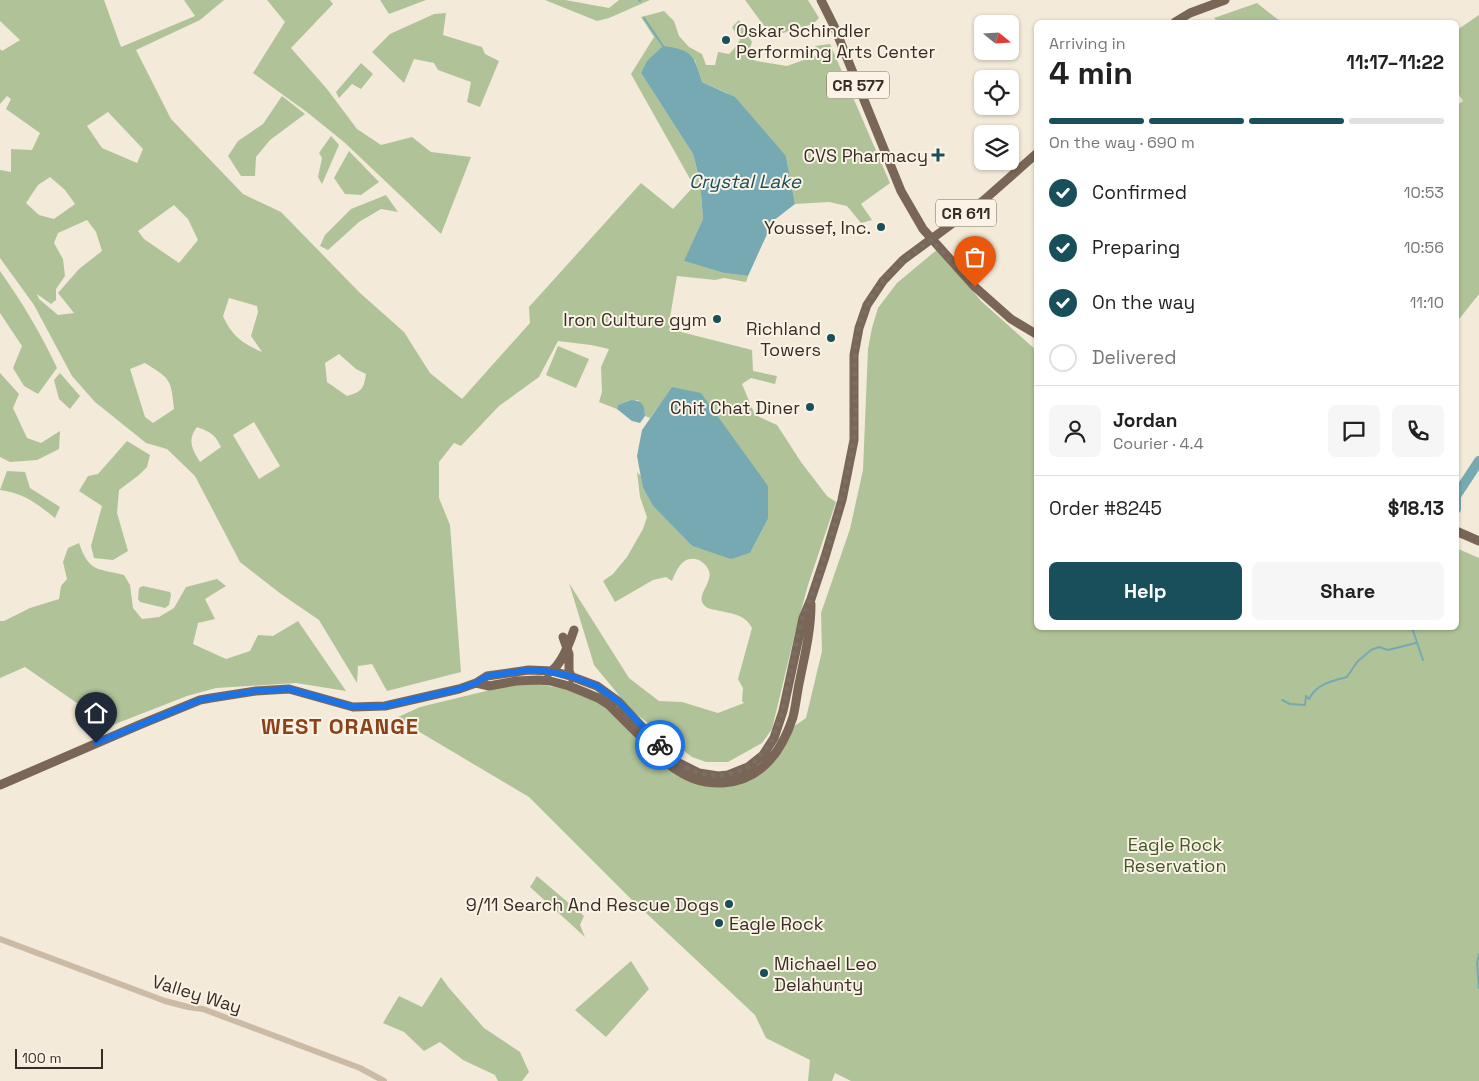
<!DOCTYPE html>
<meta charset="utf-8">
<style>
:root{--surface:#fff;--page:#f6f6f6;--text:#222;--muted:#767676;--line:#e0e0e0;--accent:#194f5b}
body{margin:0;font-family:"Space Grotesk",sans-serif;background:var(--page);color:var(--text);height:100vh;display:flex;flex-direction:column;font-size:19px;white-space:nowrap}
*{box-sizing:border-box;margin:0}
p{font-size:16px;color:var(--muted)}
.icon{flex:none;width:28px;height:28px;fill:none;stroke:currentColor;stroke-width:2;stroke-linecap:round;stroke-linejoin:round}
.map{position:relative;flex:1;overflow:hidden}
.drawer{position:absolute;left:1034px;top:20px;width:425px;height:610px;display:flex;flex-direction:column;background:var(--surface);border-radius:8px;box-shadow:0 1px 4px #0004}
.drawer>*{flex:none}
.needle{width:32px;rotate:108deg}
.buttons{position:absolute;left:974px;top:15px;display:grid;gap:10px}
.buttons a{display:grid;place-items:center;width:45px;height:45px;border-radius:8px;background:var(--surface);box-shadow:0 1px 4px #0004;font-size:25px}
.scale{position:absolute;left:15px;bottom:12px;width:88px;box-sizing:border-box;padding-left:5px;border:2px solid #372d26;border-top:0;font-size:14px;line-height:18px;white-space:nowrap;color:#372d26;-webkit-text-stroke:4px #fbf3e5;paint-order:stroke}
.pin{position:absolute;display:grid;place-items:center;width:42px;height:42px;color:#fff;margin:-51px -21px;border-radius:50% 50% 50% 0;rotate:-45deg;box-shadow:0 0 5px #0007}
.pin .icon{rotate:45deg}
.courier{position:absolute;display:grid;place-items:center;width:50px;height:50px;margin:-25px;border:4px solid #1a73e8;border-radius:50%;background:#fff;color:#222;box-shadow:0 1px 6px #0007}
.headline em{font-style:normal;font-weight:800}
.headline div{display:flex;flex-direction:column-reverse}
.headline{display:flex;align-items:center;justify-content:space-between;height:85px;padding:0 15px}
h1{font-size:32px;font-weight:800;line-height:38px}
.bar{display:grid;grid-template-columns:repeat(4,1fr);gap:8px 5px;align-content:center;height:60px;padding:0 15px}
.bar i{height:6px;border-radius:4px;background:var(--line)}
.bar .on{background:var(--accent)}
.bar p{grid-column:span 4}
.line{display:flex;align-items:center;gap:12px;padding:0 15px;border-top:1px solid var(--line)}
.line div{flex:1}
.round{display:grid;place-items:center;flex:none;width:52px;height:52px;border-radius:8px;background:var(--page)}
ol{padding:0 15px;list-style:none}
li{display:flex;align-items:center;gap:15px;height:55px}
li p{margin-inline-start:auto}
li .icon{padding:5px;border-radius:50%;background:var(--accent);color:#fff;stroke-width:4}
li:last-child{color:var(--muted)}
li i{width:28px;height:28px;border:2px solid var(--line);border-radius:50%}
.cta{display:flex;gap:10px;margin-top:auto;padding:10px 15px}
.cta a{flex:1;height:58px;border-radius:8px;background:var(--accent);color:#fff;font-size:20px;font-weight:800;line-height:58px;text-align:center}
.cta a+a{background:var(--page);color:var(--text)}
.map>svg:first-child{display:block}
.green{fill:#b0c398;fill-rule:evenodd}
.water{fill:#76a9b2}
.lines{fill:none;stroke-linecap:round;stroke-linejoin:round}
.stream{stroke:#76a9b2;stroke-width:2}
.river{stroke:#76a9b2;stroke-width:10}
.tertiary{stroke:#ccbba4;stroke-width:6}
.primary{stroke:#7a6656;stroke-width:9}
.done{stroke:#796f65;stroke-width:5;stroke-dasharray:0 9}
.route{stroke:#1a73e8;stroke-width:6}
.poi-dot{fill:#194f5b;stroke:#fbf3e5;stroke-width:2}
.labels{text-anchor:middle;dominant-baseline:central;stroke-width:4;stroke-linejoin:round;paint-order:stroke}
.shield{fill:#fbf3e5;stroke:#72685f;stroke-width:1}
.shield-label{font-size:16px;font-weight:bold;fill:#372d26}
.poi-label{font-size:18px;fill:#372d26;stroke:#fbf3e5;text-anchor:end}
.park-label{font-size:18px;fill:#415728;stroke:#fbf3e5}
.street-label{font-size:18px;fill:#372d26;stroke:#fbf3e5}
.water-label{font-size:19px;font-style:italic;fill:#194f5b;stroke:#fbf3e5}
.district-label{font-size:22px;font-weight:bold;letter-spacing:1px;fill:#8b411a;stroke:#fbf3e5}
</style>
<div class="map">
<svg width="1479" height="1081" viewBox="0 0 1479 1081">
<rect width="100%" height="100%" fill="#f3ead9"/>
<path class="green" d="M 0,0 L 104,0 L 121,47 L 195,16 L 184,0 L 224,0 L 200,20 L 136,50 L 171,119 L 243,194 L 281,212 L 360,293 L 404,332 L 430,373 L 462,399 L 530,323 L 529,307 L 641,183 L 673,209 L 694,186 L 631,74 L 654,37 L 641,17 L 664,11 L 674,21 L 679,36 L 689,47 L 702,54 L 706,65 L 715,65 L 718,52 L 729,54 L 733,50 L 740,40 L 732,27 L 739,20 L 752,42 L 747,57 L 756,61 L 787,66 L 820,54 L 815,46 L 830,44 L 890,183 L 861,204 L 872,220 L 861,223 L 847,206 L 829,202 L 795,204 L 786,156 L 727,93 L 702,82 L 695,60 L 641,73 L 693,154 L 700,181 L 703,219 L 685,261 L 724,273 L 748,276 L 746,282 L 724,278 L 715,280 L 677,276 L 669,323 L 681,332 L 752,350 L 753,371 L 777,376 L 775,384 L 751,378 L 742,384 L 755,415 L 777,425 L 801,462 L 827,496 L 836,502 L 808,585 L 795,633 L 772,729 L 762,743 L 728,762 L 706,762 L 692,757 L 631,710 L 594,665 L 569,583 L 629,678 L 659,701 L 682,702 L 718,713 L 744,703 L 742,701 L 743,688 L 738,679 L 752,628 C 744,613 731,614 716,610 C 711,609 708,609 705,606 C 694,596 713,584 709,571 C 707,566 704,563 699,560 C 683,554 677,569 672,581 L 666,577 L 653,580 L 615,602 L 603,581 L 613,574 L 627,557 L 643,529 L 647,517 L 640,497 L 637,472 L 641,476 L 643,488 L 653,506 L 692,546 L 731,558 L 750,553 L 768,519 L 768,486 L 672,388 L 650,418 L 645,416 L 645,411 L 638,400 L 631,400 L 618,405 L 617,409 L 599,402 L 602,392 L 601,367 L 609,349 L 591,345 L 558,341 L 539,377 L 499,406 L 461,446 L 454,443 L 439,462 L 439,498 L 450,525 L 461,672 L 387,691 L 372,664 L 358,666 L 357,683 L 319,620 L 281,594 L 240,562 L 195,476 L 167,449 L 146,443 L 95,402 L 72,376 L 34,305 L 0,258 L 0,170 L 11,172 L 11,149 L 32,150 L 40,133 L 6,109 L 11,99 L 7,96 L 0,104 L 0,49 L 2,51 L 20,40 L 0,21 ZM 108,112 L 143,149 L 137,163 L 102,148 L 87,126 ZM 50,177 L 65,190 L 75,204 L 54,219 L 39,215 L 26,203 L 38,185 ZM 174,205 L 188,219 L 198,240 L 179,263 L 144,239 L 138,231 ZM 87,220 L 96,232 L 102,251 L 79,269 L 58,293 L 74,313 L 58,315 L 39,299 L 37,294 L 51,304 L 56,300 L 56,289 L 65,276 L 63,259 L 54,243 L 58,233 ZM 229,298 L 257,306 L 258,312 L 251,336 L 262,352 C 242,343 232,336 223,316 ZM 339,354 L 356,369 L 366,374 C 364,389 361,392 347,396 L 327,382 L 325,363 ZM 145,363 C 170,379 171,378 174,409 L 153,423 L 145,417 L 130,369 ZM 254,422 L 280,466 L 259,479 L 233,435 ZM 197,427 C 210,432 215,434 221,447 L 200,462 C 192,449 187,440 197,427 Z
M 267,0 L 330,0 L 333,4 L 291,48 L 327,89 L 357,129 L 381,145 L 412,137 L 431,152 L 471,157 L 441,234 L 344,142 L 308,113 L 253,73 L 285,22 Z
M 380,0 L 426,0 L 389,14 Z
M 545,0 L 565,0 L 609,8 L 619,0 L 650,0 L 609,18 L 597,21 Z
M 745,0 L 808,0 L 819,18 L 813,24 L 783,33 L 765,27 Z
M 1257,3 L 1281,22 L 1218,22 L 1214,18 Z
M 446,13 L 443,35 L 482,47 L 485,54 L 499,61 L 480,107 L 467,102 L 471,82 L 438,70 L 434,63 L 414,59 L 404,83 L 372,52 L 390,34 L 434,14 Z
M 1479,15 L 1479,294 L 1460,318 L 1456,318 L 1456,106 L 1463,101 L 1456,90 L 1456,33 L 1457,30 Z
M 361,63 L 373,74 L 361,89 L 352,84 L 339,98 L 336,92 Z
M 282,96 L 305,114 L 270,140 L 256,157 L 255,176 L 241,176 L 228,156 L 238,141 L 263,124 Z
M 331,136 L 339,145 L 322,184 L 318,177 L 322,158 L 319,153 Z
M 349,151 L 379,182 L 361,195 L 345,194 L 334,178 Z
M 386,195 L 398,212 L 381,209 L 359,222 L 328,250 L 320,246 L 325,235 L 351,209 Z
M 939,248 L 981,301 L 1036,350 L 1036,628 L 1456,628 L 1456,548 L 1479,558 L 1479,1081 L 851,1081 L 835,1073 L 832,1081 L 808,1081 L 810,1060 L 766,1038 L 755,1015 L 630,898 L 529,797 L 396,718 L 420,707 L 524,682 L 572,690 L 603,705 L 693,779 L 750,777 L 793,727 L 806,718 L 822,651 L 821,613 L 850,529 L 863,470 L 868,349 L 872,328 L 878,308 L 897,283 Z
M 0,271 C 22,302 41,334 57,368 L 38,394 L 24,386 L 13,368 L 22,346 L 0,313 Z
M 558,346 L 589,359 L 576,388 L 546,375 Z
M 0,373 L 19,394 L 13,408 L 27,438 L 41,443 L 60,431 L 59,449 L 37,460 L 10,462 L 0,457 Z
M 60,373 L 80,396 L 70,409 L 59,399 L 54,380 Z
M 127,441 L 150,455 L 147,467 L 139,475 L 119,490 L 117,513 L 128,551 L 113,560 L 94,558 L 91,546 L 102,506 L 79,491 L 88,476 L 98,474 Z
M 7,471 L 25,472 L 30,488 L 60,507 L 55,518 C 37,504 24,493 0,490 Z
M 79,543 C 89,572 96,568 124,575 L 130,585 L 133,608 L 142,619 L 159,617 L 174,608 L 186,587 L 217,579 L 226,586 L 205,599 L 215,619 L 198,623 L 193,644 L 226,659 L 250,651 L 258,635 L 273,636 L 298,621 L 346,691 L 296,683 L 216,688 L 187,696 L 110,726 L 25,667 L 0,678 L 0,621 L 4,621 L 30,608 L 59,599 L 61,586 L 67,579 L 63,562 L 68,548 Z
M 143,586 L 170,592 L 171,595 L 169,605 L 165,608 L 140,602 L 138,599 L 139,588 Z
M 537,876 L 584,916 L 580,925 L 585,937 L 530,887 Z
M 631,961 L 649,989 L 606,1037 L 575,1010 Z
M 441,977 L 449,988 L 484,1028 L 520,1052 L 529,1072 L 522,1081 L 498,1081 L 495,1075 L 463,1060 L 440,1042 L 424,1051 L 404,1032 L 383,1023 L 399,996 L 422,1007 Z"/>
<path class="water" d="M 663,46 C 693,50 694,55 702,82 L 735,97 L 786,156 L 795,204 L 773,221 L 748,276 L 724,273 L 684,261 L 703,219 L 700,181 L 693,154 L 641,73 L 647,61 Z
M 672,387 L 701,393 L 768,486 L 768,519 L 750,553 L 731,559 L 692,546 L 653,506 L 643,488 L 637,456 L 642,430 Z
M 631,400 C 642,400 645,405 645,416 L 640,423 L 632,421 L 617,409 L 618,405 Z"/>
<g class="lines">
<path class="stream" d="M 639,0 L 640,1
M 644,18 L 663,46
M 1412,628 L 1423,660
M 1282,700 L 1290,704 L 1305,705 L 1306,696 L 1309,699 C 1317,684 1331,681 1347,677 L 1357,662 L 1371,650 L 1379,647 L 1388,650 L 1416,643
M 1479,954 L 1477,963 L 1479,988"/>
<path class="river" d="M 1456,509 L 1456,496 L 1479,461"/>
<path class="tertiary" d="M 0,939 L 165,1001 L 188,1007 L 203,1009 L 360,1068 L 384,1081"/>
<path class="primary" d="M 821,0 L 834,26 L 901,191 L 923,229 L 975,287 L 1011,319 L 1036,334
M 1175,22 L 1190,13 L 1225,0
M 1456,531 L 1479,541
M 563,637 L 569,654 L 569,671 L 572,678
M 548,673 C 560,668 570,642 574,630
M 476,683 L 489,686 L 516,681 L 538,680 L 550,681 L 569,686 L 584,692 L 598,698 L 609,705 L 668,764 C 685,777 701,784 723,783 C 762,780 782,751 793,717 C 796,705 797,692 800,679 C 805,654 811,630 811,604
M 0,785 L 139,725 L 200,700 L 211,698 L 256,691 L 289,689 L 353,707 L 385,706 L 459,689 L 476,683 L 487,676 L 529,670 L 552,671 L 570,676 L 597,686 L 619,702 L 673,760 L 699,773 L 718,776 L 728,775 L 748,767 L 763,755 L 774,738 L 783,711 L 803,618 L 811,599 L 825,557 L 842,500 L 854,440 L 854,355 L 859,328 L 867,305 L 883,281 L 903,260 L 984,200 L 1036,154"/>
</g>
<g class="lines">
<path class="done" d="M 660,745 C 664,750 668,755 673,759 C 685,769 705,777 722,775 C 768,770 779,728 787,689 C 792,666 796,642 802,619 C 804,612 808,605 811,598 C 816,584 821,569 825,555 C 838,518 847,480 853,441 C 860,401 848,360 861,321 C 874,282 899,262 931,240 L 975,287"/>
<path class="route" d="M 96,743 L 200,700 L 211,698 L 256,691 L 289,689 L 353,707 L 385,706 L 459,689 L 476,683 L 487,676 L 528,670 L 540,670 L 570,676 L 597,686 L 619,702 L 660,745"/>
</g>
<g class="poi-dot">
<circle cx="726" cy="40" r="5"/>
<path d="M935.5 147.5h5v5h5v5h-5v5h-5v-5h-5v-5h5z"/>
<circle cx="881" cy="227" r="5"/>
<circle cx="717" cy="319" r="5"/>
<circle cx="831" cy="338" r="5"/>
<circle cx="810" cy="407" r="5"/>
<circle cx="729" cy="904" r="5"/>
<circle cx="719" cy="923" r="5"/>
<circle cx="764" cy="973" r="5"/>
</g>
<g class="labels">
<g class="shield">
<rect x="827" y="71.5" width="62" height="27" rx="4"/>
<rect x="936" y="199.5" width="60" height="27" rx="4"/>
</g>
<g class="shield-label">
<text x="858" y="85">CR 577</text>
<text x="966" y="213">CR 611</text>
</g>
<g class="poi-label">
<text x="736" y="30" text-anchor="start">Oskar Schindler<tspan x="736" dy="21">Performing Arts Center</tspan></text>
<text x="928" y="155">CVS Pharmacy</text>
<text x="871" y="227">Youssef, Inc.</text>
<text x="707" y="319">Iron Culture gym</text>
<text x="821" y="328">Richland<tspan x="821" dy="21">Towers</tspan></text>
<text x="800" y="407">Chit Chat Diner</text>
<text x="719" y="904">9/11 Search And Rescue Dogs</text>
<text x="729" y="923" text-anchor="start">Eagle Rock</text>
<text x="774" y="963" text-anchor="start">Michael Leo<tspan x="774" dy="21">Delahunty</tspan></text>
</g>
<g class="park-label">
<text x="1175" y="844">Eagle Rock<tspan x="1175" dy="21">Reservation</tspan></text>
</g>
<g class="street-label">
<text transform="translate(197 994) rotate(17)">Valley Way</text>
</g>
<g class="water-label">
<text x="745" y="181">Crystal Lake</text>
</g>
<g class="district-label">
<text x="340" y="726">WEST ORANGE</text>
</g>
</g>
</svg>
<div class="buttons">
<a><svg class="needle" viewBox="-14 -14 28 28"><path d="M0-13l5 13h-10z" fill="#e53935"/><path d="M0 13l5-13h-10z" fill="#767676"/></svg></a>
<a><svg class="icon" aria-label="locate" viewBox="0 0 24 24"><circle cx="12" cy="12" r="6"/><path d="M12 2v4M12 18v4M2 12h4M18 12h4"/></svg></a>
<a><svg class="icon" aria-label="layers" viewBox="0 0 24 24"><path d="M12 4l9 5-9 5-9-5zM3 14l9 5 9-5"/></svg></a>
</div>
<div class="scale">100 m</div>
<div class="pin" style="left:975px;top:287px;background:#ea580c"><svg class="icon" aria-label="bag" viewBox="0 0 24 24"><path d="M5 8h14l-1 12H6zM9 8a3 3 0 0 1 6 0"/></svg></div>
<div class="pin" style="left:96px;top:743px;background:#1f2937"><svg class="icon" aria-label="home" viewBox="0 0 24 24"><path d="M3 11l9-7 9 7M6 9v11h12V9"/></svg></div>
<div class="courier" style="left:660px;top:745px"><svg class="icon" aria-label="bike" viewBox="0 0 24 24"><circle cx="6" cy="16" r="4"/><circle cx="18" cy="16" r="4"/><path d="M6 16l4-8h5l3 8M10 8l3 8H6M13 5h3"/></svg></div>
<section class="drawer">
<div class="headline"><div><h1>4 min</h1><p>Arriving in</p></div><em>11:17–11:22</em></div>
<div class="bar"><i class="on"></i><i class="on"></i><i class="on"></i><i></i><p>On the way · 690 m</p></div>
<ol>
<li><svg class="icon" aria-label="check" viewBox="0 0 24 24"><path d="M5 12l5 5 9-10"/></svg>Confirmed<p>10:53</p></li>
<li><svg class="icon" aria-label="check" viewBox="0 0 24 24"><path d="M5 12l5 5 9-10"/></svg>Preparing<p>10:56</p></li>
<li><svg class="icon" aria-label="check" viewBox="0 0 24 24"><path d="M5 12l5 5 9-10"/></svg>On the way<p>11:10</p></li>
<li><i></i>Delivered</li>
</ol>
<div class="line" style="height:90px"><a class="round"><svg class="icon" aria-label="person" viewBox="0 0 24 24"><circle cx="12" cy="8" r="4"/><path d="M4 21q1-7 8-7t8 7"/></svg></a><div><b>Jordan</b><p>Courier · 4.4</p></div><a class="round"><svg class="icon" aria-label="chat" viewBox="0 0 24 24"><path d="M4 5h16v11H9l-5 4z"/></svg></a><a class="round"><svg class="icon" aria-label="phone" viewBox="0 0 24 24"><path d="M5 4h4l2 5-3 2q2 4 5 5l2-3 5 2v4C11 20 4 13 5 4z"/></svg></a></div>
<div class="line" style="height:65px"><div>Order #8245</div><b>$18.13</b></div>
<div class="cta"><a>Help</a><a>Share</a></div>
</section>
</div>
